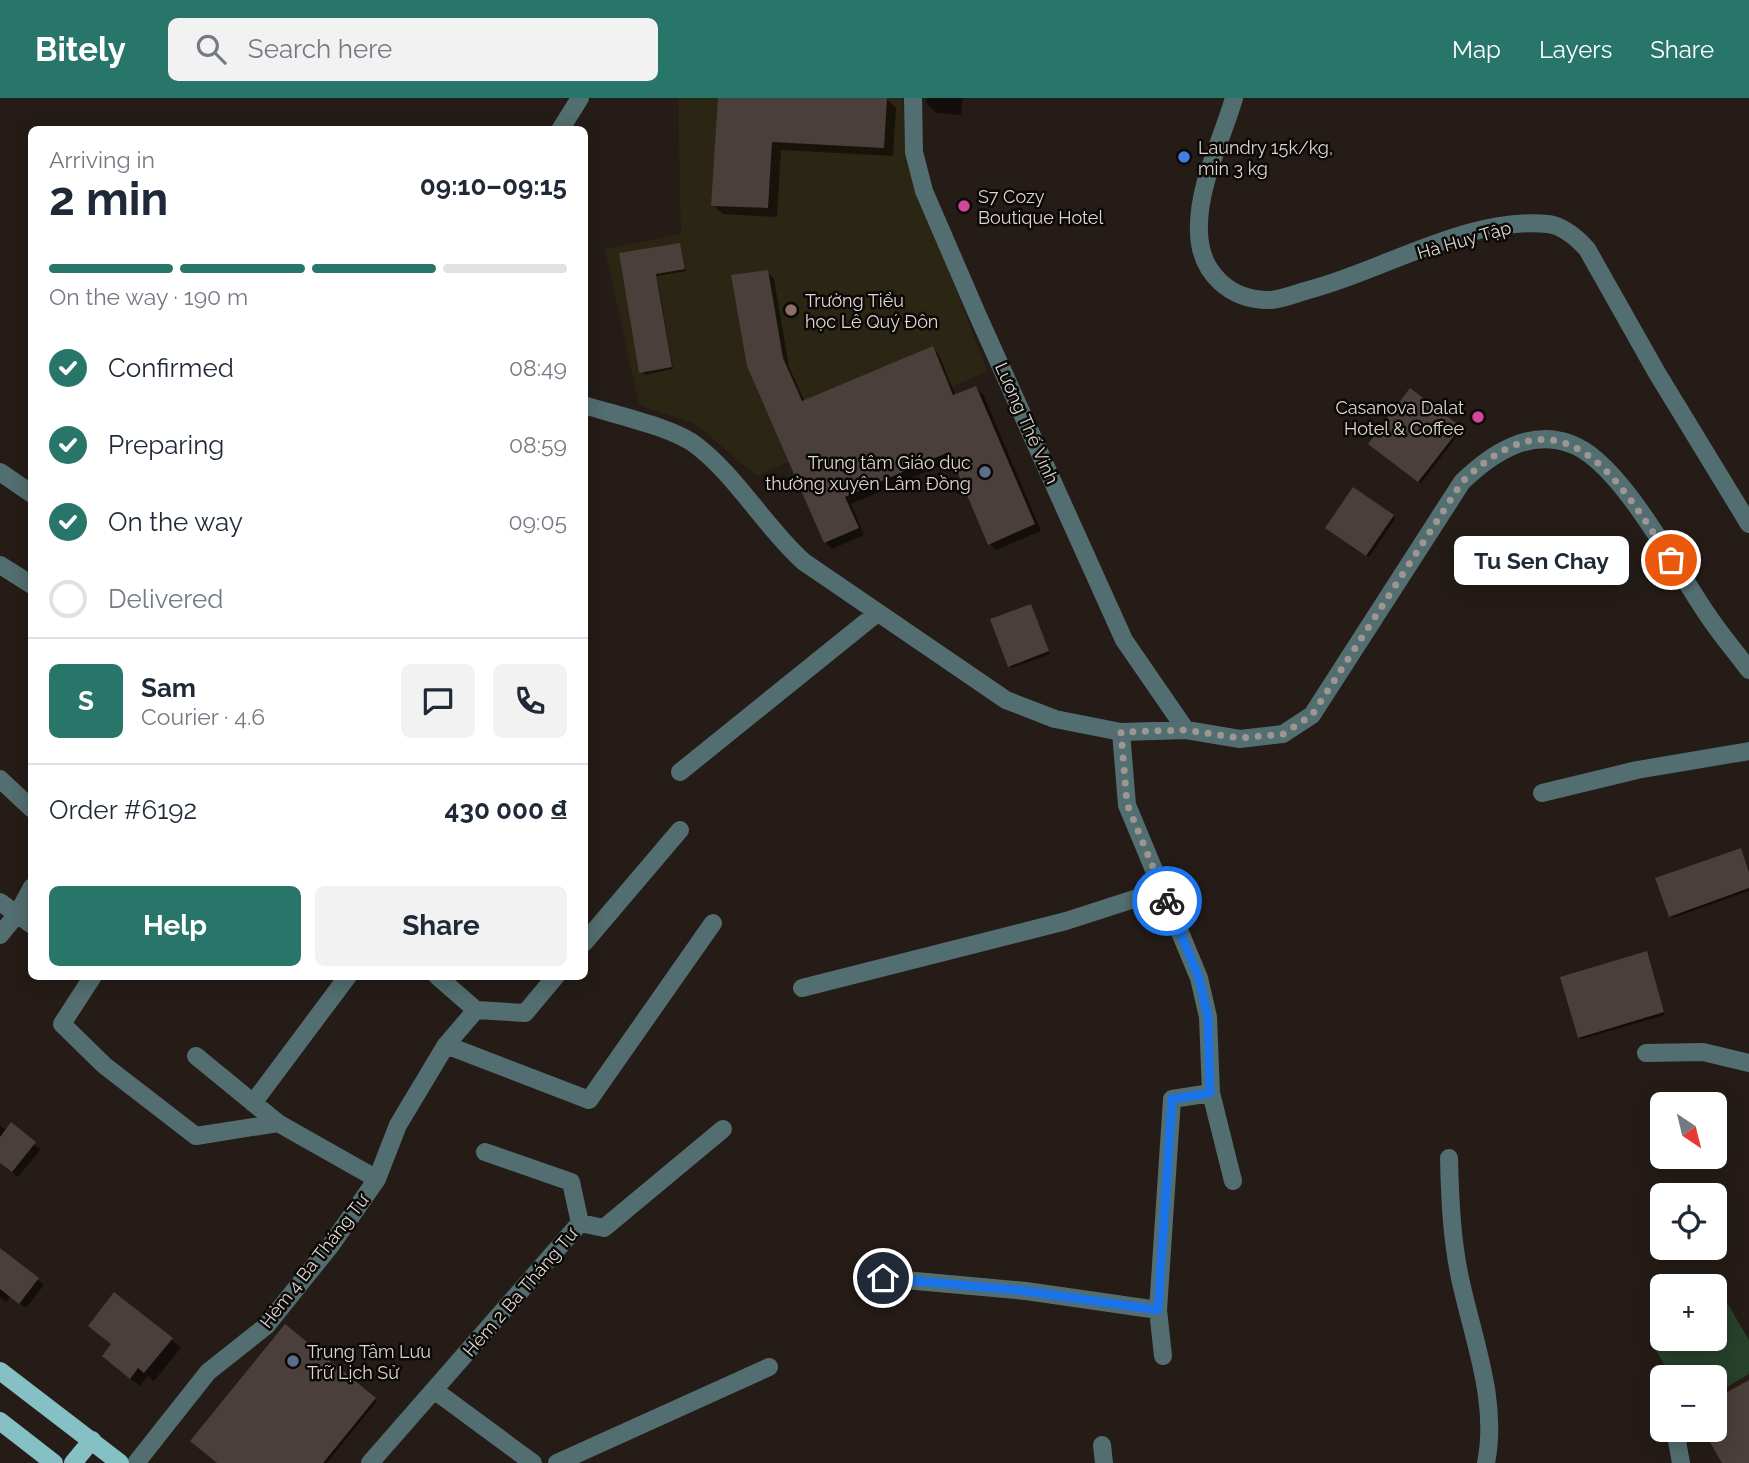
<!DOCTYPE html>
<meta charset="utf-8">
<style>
:root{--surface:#fff;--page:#f2f2f3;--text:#1f2937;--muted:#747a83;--line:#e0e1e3;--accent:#28766a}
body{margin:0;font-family:Raleway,sans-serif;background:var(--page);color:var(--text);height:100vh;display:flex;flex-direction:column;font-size:26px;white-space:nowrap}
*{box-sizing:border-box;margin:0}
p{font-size:23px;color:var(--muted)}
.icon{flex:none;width:38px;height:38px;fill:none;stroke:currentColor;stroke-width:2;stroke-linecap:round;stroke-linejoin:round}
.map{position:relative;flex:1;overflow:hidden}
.details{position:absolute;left:28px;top:28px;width:560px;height:854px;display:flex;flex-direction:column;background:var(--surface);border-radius:10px;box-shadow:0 4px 18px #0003}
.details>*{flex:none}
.needle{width:46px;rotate:145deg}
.tools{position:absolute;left:1650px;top:994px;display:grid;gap:14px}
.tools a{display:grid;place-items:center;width:77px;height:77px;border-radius:10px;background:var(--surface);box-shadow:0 4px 18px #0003;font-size:35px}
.pin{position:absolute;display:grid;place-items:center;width:60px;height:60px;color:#fff;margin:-30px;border:4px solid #fff;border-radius:50%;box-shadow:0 2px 7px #0007}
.courier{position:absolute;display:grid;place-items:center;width:70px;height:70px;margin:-35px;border:5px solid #1a73e8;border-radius:50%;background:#fff;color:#222;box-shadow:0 2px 9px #0007}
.bubble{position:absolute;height:49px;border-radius:10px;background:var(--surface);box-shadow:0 4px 18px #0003;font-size:23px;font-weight:700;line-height:49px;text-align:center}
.headline em{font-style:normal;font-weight:700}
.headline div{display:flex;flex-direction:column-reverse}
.headline{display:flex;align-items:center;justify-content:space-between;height:119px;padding:0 21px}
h1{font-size:46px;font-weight:700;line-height:52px}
.bar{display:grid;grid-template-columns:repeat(4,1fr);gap:10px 7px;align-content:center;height:84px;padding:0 21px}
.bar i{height:9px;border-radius:5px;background:var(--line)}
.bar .selected{background:var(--accent)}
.bar p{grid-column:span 4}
.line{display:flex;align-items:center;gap:18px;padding:0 21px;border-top:2px solid var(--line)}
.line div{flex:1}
.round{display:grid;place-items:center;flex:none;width:74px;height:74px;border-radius:10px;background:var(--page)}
ol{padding:0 21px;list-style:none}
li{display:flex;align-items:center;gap:21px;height:77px}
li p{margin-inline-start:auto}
li .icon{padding:7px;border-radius:50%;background:var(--accent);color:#fff;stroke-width:4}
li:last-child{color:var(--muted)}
li i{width:38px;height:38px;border:4px solid var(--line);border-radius:50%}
.primary-button{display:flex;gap:14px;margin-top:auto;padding:14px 21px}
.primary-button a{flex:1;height:80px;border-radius:10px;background:var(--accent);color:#fff;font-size:28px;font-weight:700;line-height:80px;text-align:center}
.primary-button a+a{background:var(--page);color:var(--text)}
header{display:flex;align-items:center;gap:42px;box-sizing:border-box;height:98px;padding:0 35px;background:var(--accent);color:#fff}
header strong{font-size:33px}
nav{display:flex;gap:38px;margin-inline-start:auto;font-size:24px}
.search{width:490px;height:63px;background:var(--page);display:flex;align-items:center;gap:18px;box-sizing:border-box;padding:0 24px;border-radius:10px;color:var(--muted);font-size:26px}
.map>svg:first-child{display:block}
.education{fill:#2b2514}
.green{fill:#26422b}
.shadow{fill:#0007}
.building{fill:#4a3f3b}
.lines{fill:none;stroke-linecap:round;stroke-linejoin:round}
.minor{stroke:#536e70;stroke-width:18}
.major{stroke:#85c0c5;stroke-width:18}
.done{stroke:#9d9691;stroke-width:7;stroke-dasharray:0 12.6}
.route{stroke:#1a73e8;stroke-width:9}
.shop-dot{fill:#3f7fe0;stroke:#0b0806;stroke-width:2.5}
.hotel-dot{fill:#d1479c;stroke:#0b0806;stroke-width:2.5}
.education-dot{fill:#8d6e63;stroke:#0b0806;stroke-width:2.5}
.service-dot{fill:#5c6f8a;stroke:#0b0806;stroke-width:2.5}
.labels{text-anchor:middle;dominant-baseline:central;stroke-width:5;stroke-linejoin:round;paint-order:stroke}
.poi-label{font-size:18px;fill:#ddd7d3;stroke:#0b0806;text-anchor:start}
.street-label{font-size:18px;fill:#ddd7d3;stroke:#0b0806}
</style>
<header>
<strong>Bitely</strong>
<div class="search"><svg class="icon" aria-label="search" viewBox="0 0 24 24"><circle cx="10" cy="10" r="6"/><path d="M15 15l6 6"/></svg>Search here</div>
<nav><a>Map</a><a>Layers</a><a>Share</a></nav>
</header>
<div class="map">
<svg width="1749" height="1365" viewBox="0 0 1749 1365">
<rect width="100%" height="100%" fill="#251c17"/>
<path class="education" d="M 678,0 L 903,0 L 905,55 L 987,273 L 757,378 L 695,326 L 639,307 L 605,151 L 681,136 Z"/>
<path class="green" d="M 1726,1203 L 1749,1242 L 1749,1276 L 1715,1296 L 1715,1279 L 1672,1279 L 1652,1246 L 1662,1240 L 1715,1241 L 1715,1209 Z"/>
<path class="shadow" d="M 719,0 L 887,1 L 896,10 L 893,58 L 781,52 L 777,119 L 723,116 L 713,107 Z
M 927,0 L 963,0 L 961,17 L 936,15 L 926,5 Z
M 680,146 L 686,173 L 657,178 L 673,271 L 644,277 L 621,157 Z
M 767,174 L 774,181 L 789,269 L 805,304 L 933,250 L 939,257 L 956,298 L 976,290 L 983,296 L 1041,433 L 996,452 L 990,446 L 954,362 L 851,406 L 864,437 L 832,451 L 825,444 L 749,267 Z
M 1460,330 L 1462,332 L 1421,385 L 1372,348 Z
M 1393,418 L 1395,421 L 1369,459 L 1330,432 Z
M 1031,508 L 1050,556 L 1012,570 L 1009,568 Z
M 1740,752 L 1749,772 L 1749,793 L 1673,820 L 1670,818 Z
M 1646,855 L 1665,917 L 1582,941 L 1579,939 Z
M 0,1028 L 41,1051 L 18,1079 L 0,1065 Z
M 3,1154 L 44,1187 L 26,1210 L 11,1198 L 6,1204 L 0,1199 L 0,1159 Z
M 285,1229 L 377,1303 L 327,1365 L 219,1365 Z
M 171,1241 L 181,1250 L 154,1283 L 148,1278 L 140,1288 L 113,1267 Z"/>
<path class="building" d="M 718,0 L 887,0 L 884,50 L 772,44 L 768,110 L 711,108 Z
M 680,145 L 685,171 L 656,176 L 672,269 L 639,275 L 619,155 Z
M 768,172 L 783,260 L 802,303 L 933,248 L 953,297 L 976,288 L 1035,426 L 988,447 L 949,354 L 845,399 L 859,430 L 824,445 L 747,268 L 731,177 Z
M 1410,290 L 1461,329 L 1418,384 L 1368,346 Z
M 1353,389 L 1394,417 L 1366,458 L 1325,430 Z
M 1031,506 L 1049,553 L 1008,569 L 990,521 Z
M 1741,750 L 1749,774 L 1749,790 L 1669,819 L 1655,780 Z
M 1647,853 L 1664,914 L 1578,940 L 1560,879 Z
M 11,1024 L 36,1044 L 12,1074 L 0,1065 L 0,1039 Z
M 0,1150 L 39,1180 L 19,1206 L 0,1191 Z
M 114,1194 L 173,1240 L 144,1275 L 138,1270 L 130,1281 L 102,1258 L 111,1246 L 88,1228 Z
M 285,1226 L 376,1300 L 323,1365 L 217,1365 L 190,1343 Z
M 1749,1282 L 1749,1365 L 1722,1365 L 1703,1332 L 1715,1332 L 1715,1301 Z"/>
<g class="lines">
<path class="minor" d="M 913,0 L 914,54 L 924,93 L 978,218 L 1124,542 L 1186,632
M 1234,0 C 1222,42 1197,89 1199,134 C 1200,175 1230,203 1271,202 C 1284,201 1300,194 1312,191 C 1386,171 1470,118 1548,126 C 1564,128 1577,140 1587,151 L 1657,275 L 1749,426
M 560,32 L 580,0
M 584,307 C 615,317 673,329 697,348 C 738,380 765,429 804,464 L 1006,602 L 1055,621 L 1121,634 L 1186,632 L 1240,641 L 1283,636 L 1312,617 L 1462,384 C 1491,356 1529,330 1571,346 C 1620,363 1677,473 1707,516 C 1720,536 1735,553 1749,572
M 0,374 L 32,396
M 0,467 L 32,487
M 1121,634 L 1127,707 L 1199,880 L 1208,919 L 1211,995 L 1172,1001 L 1158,1212 L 1163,1258
M 680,674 L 876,516
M 0,681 L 32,711
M 1542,695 L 1637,672 L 1749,653
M 0,804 L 32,827
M 0,837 L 18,815 L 32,789
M 584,845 L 680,732
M 93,878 L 62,926 L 104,967 L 196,1038 L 278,1025
M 437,878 L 476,912 L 525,915 L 556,878
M 802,890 L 1066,823 L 1162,792
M 446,947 L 589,1002 L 713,825
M 1646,955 L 1703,954 L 1749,965
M 196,958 L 278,1025 L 377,1081
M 1211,995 L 1233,1083
M 253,1005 L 348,878
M 485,1054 L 571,1084 L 580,1125
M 1449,1060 C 1450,1104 1452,1147 1462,1189 C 1475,1246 1498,1306 1486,1365
M 883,1180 L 1026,1193 L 1158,1212
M 434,1292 L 533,1365
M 1675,1332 L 1681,1365
M 1102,1347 L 1104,1365
M 136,1365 L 208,1274 L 266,1228 L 331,1147 L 377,1081 L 398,1027 L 446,947 L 476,912
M 370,1365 L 580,1125 L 604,1130 L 723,1031
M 557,1365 L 769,1269"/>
<path class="major" d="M 0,1273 L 120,1365
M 0,1323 L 54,1365
M 73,1365 L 92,1342"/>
</g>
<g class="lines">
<path class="done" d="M 1167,803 L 1127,706 L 1121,634 L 1186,632 L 1240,640 L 1283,636 L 1312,617 L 1462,384 C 1563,286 1616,377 1671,462"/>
<path class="route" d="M 883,1180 L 1026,1193 L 1158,1212 L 1172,1001 L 1210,995 L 1208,919 L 1199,880 L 1167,803"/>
</g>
<circle class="shop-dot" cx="1184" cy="59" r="7"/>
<g class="hotel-dot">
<circle cx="964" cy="108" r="7"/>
<circle cx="1478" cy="319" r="7"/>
</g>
<circle class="education-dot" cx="791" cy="212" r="7"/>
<g class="service-dot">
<circle cx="985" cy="374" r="7"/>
<circle cx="293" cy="1263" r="7"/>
</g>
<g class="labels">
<g class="poi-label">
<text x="1198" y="49">Laundry 15k/kg,<tspan x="1198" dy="21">min 3 kg</tspan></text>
<text x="978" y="98">S7 Cozy<tspan x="978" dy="21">Boutique Hotel</tspan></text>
<text x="805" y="202">Trường Tiểu<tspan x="805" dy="21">học Lê Quý Đôn</tspan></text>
<text x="1464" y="309" text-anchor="end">Casanova Dalat<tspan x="1464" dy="21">Hotel &amp; Coffee</tspan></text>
<text x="971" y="364" text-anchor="end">Trung tâm Giáo dục<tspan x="971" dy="21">thường xuyên Lâm Đồng</tspan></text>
<text x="307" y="1253">Trung Tâm Lưu<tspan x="307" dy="21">Trữ Lịch Sử</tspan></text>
</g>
<g class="street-label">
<text transform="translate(1464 142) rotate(-16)">Hà Huy Tập</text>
<text transform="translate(1027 325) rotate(66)">Lương Thế Vinh</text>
<text transform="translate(314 1163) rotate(-52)">Hẻm 4 Ba Tháng Tư</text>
<text transform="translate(520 1194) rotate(-49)">Hẻm 2 Ba Tháng Tư</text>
</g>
</g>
</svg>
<div class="tools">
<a><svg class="needle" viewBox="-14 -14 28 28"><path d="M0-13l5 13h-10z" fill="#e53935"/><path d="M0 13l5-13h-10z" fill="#747a83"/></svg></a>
<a><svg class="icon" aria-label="locate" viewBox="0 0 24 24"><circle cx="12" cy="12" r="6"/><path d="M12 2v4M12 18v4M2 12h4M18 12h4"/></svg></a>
<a>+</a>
<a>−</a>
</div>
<div class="pin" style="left:1671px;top:462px;background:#ea580c"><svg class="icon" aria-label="bag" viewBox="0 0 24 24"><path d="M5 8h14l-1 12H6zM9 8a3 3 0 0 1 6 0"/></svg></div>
<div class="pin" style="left:883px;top:1180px;background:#1f2937"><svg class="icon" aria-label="home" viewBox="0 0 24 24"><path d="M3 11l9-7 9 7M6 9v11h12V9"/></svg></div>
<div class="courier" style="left:1167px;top:803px"><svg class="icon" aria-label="bike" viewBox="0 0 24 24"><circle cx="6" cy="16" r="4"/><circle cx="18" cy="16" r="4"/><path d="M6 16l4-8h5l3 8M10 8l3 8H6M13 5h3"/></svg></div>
<div class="bubble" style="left:1454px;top:438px;width:175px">Tu Sen Chay</div>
<section class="details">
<div class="headline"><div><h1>2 min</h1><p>Arriving in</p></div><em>09:10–09:15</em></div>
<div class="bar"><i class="selected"></i><i class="selected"></i><i class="selected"></i><i></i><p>On the way · 190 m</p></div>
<ol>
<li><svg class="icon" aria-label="check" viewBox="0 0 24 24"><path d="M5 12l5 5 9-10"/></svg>Confirmed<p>08:49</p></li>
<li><svg class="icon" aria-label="check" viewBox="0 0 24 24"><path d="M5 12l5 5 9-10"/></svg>Preparing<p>08:59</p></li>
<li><svg class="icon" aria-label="check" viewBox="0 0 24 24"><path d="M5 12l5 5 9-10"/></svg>On the way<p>09:05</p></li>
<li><i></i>Delivered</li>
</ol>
<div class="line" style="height:126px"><b class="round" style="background:var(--accent);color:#fff">S</b><div><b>Sam</b><p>Courier · 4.6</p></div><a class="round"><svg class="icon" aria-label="chat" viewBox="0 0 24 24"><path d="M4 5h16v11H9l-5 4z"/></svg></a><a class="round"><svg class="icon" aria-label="phone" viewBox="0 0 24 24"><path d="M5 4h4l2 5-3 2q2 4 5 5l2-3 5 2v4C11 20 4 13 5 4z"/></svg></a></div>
<div class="line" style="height:91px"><div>Order #6192</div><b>430 000 ₫</b></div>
<div class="primary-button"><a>Help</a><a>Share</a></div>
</section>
</div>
